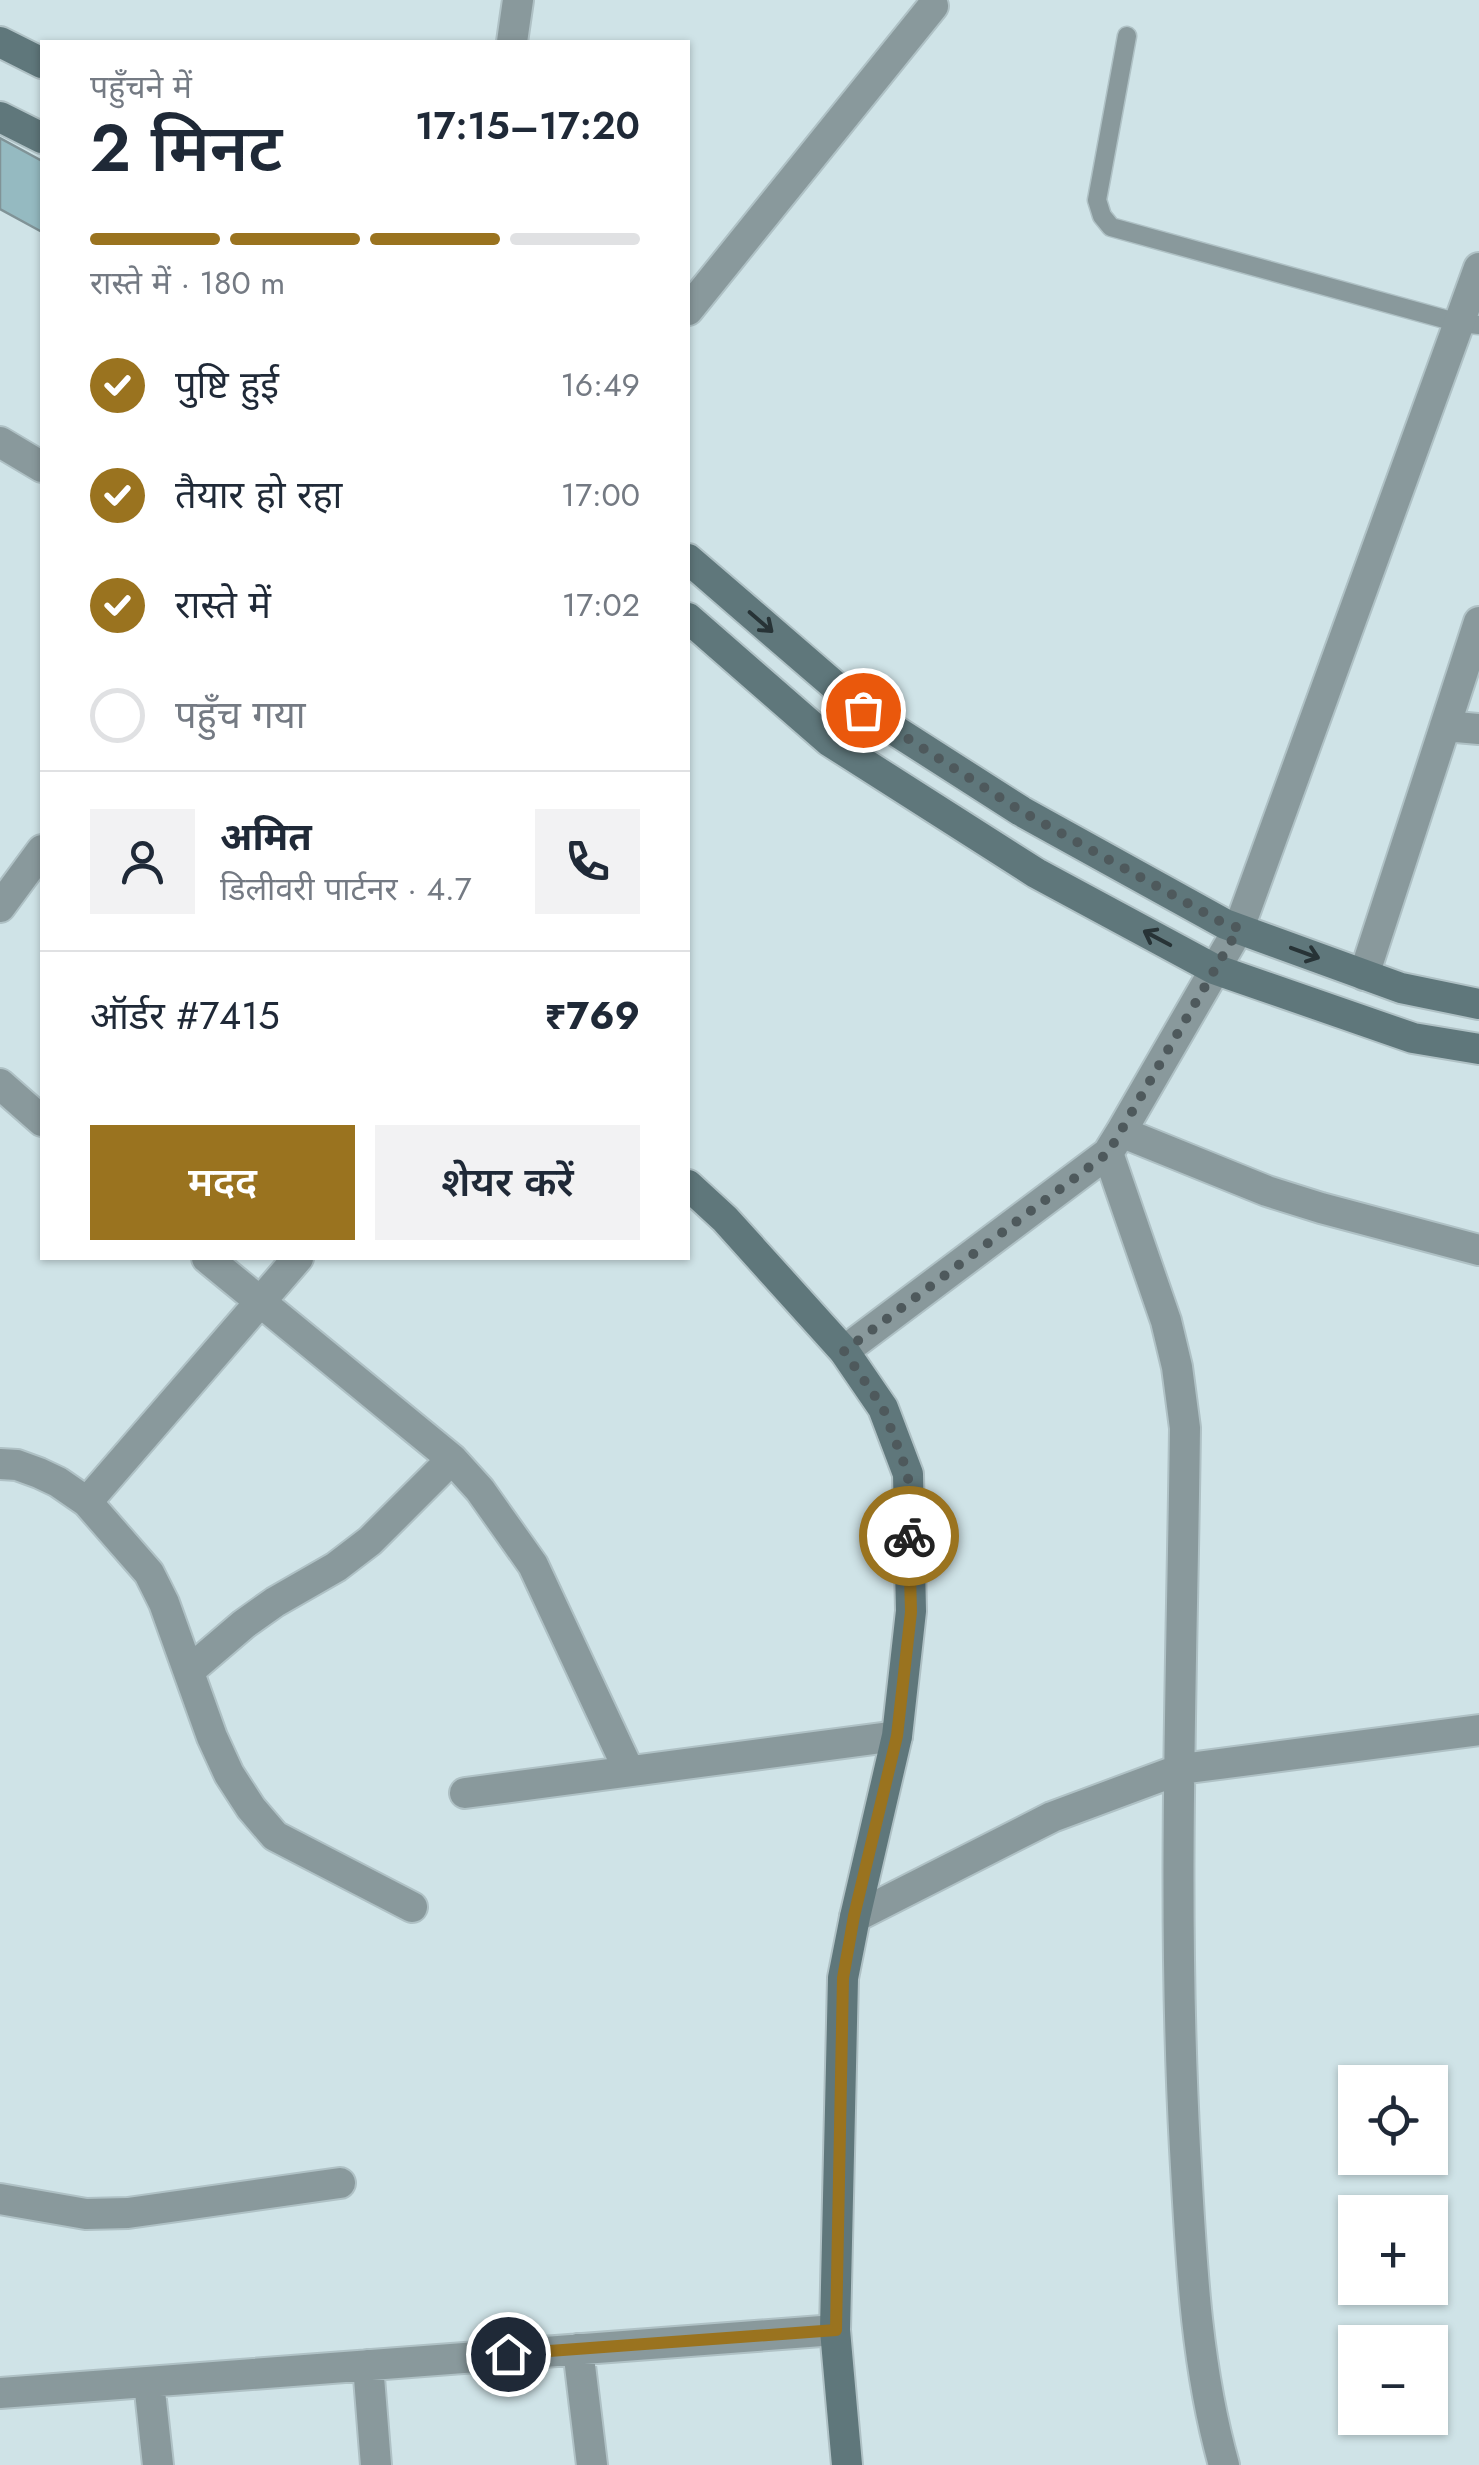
<!DOCTYPE html>
<html lang="hi">
<meta charset="utf-8">
<style>
:root{--surface:#fff;--page:#f2f2f3;--text:#1f2937;--muted:#747a83;--line:#e0e1e3;--accent:#9a731f}
body{margin:0;font-family:Jost,"Noto Sans Devanagari",sans-serif;background:var(--page);color:var(--text);height:100vh;display:flex;flex-direction:column;font-size:38px;white-space:nowrap}
*{box-sizing:border-box;margin:0}
p{font-size:32px;color:var(--muted)}
.icon{flex:none;width:55px;height:55px;fill:none;stroke:currentColor;stroke-width:2;stroke-linecap:round;stroke-linejoin:round}
.map{position:relative;flex:1;overflow:hidden}
.details{position:absolute;left:40px;top:40px;width:650px;height:1220px;display:flex;flex-direction:column;background:var(--surface);border-radius:0px;box-shadow:0 2px 8px #0004}
.details>*{flex:none}
.controls{position:absolute;left:1338px;top:2065px;display:grid;gap:20px}
.controls a{display:grid;place-items:center;width:110px;height:110px;border-radius:0px;background:var(--surface);box-shadow:0 2px 8px #0004;font-size:50px}
.pin{position:absolute;display:grid;place-items:center;width:85px;height:85px;color:#fff;margin:-42px;border:5px solid #fff;border-radius:50%;box-shadow:0 2px 10px #0007}
.courier{position:absolute;display:grid;place-items:center;width:100px;height:100px;margin:-50px;border:8px solid #9a731f;border-radius:50%;background:#fff;color:#222;box-shadow:0 2px 12px #0007}
.summary em{font-style:normal;font-weight:600}
.summary div{display:flex;flex-direction:column-reverse}
.summary{display:flex;align-items:center;justify-content:space-between;height:170px;padding:0 50px}
h1{font-size:65px;font-weight:600;line-height:75px}
.bar{display:grid;grid-template-columns:repeat(4,1fr);gap:15px 10px;align-content:center;height:120px;padding:0 50px}
.bar i{height:12px;border-radius:8px;background:var(--line)}
.bar .on{background:var(--accent)}
.bar p{grid-column:span 4}
.line{display:flex;align-items:center;gap:25px;padding:0 50px;border-top:2px solid var(--line)}
.line div{flex:1}
.round{display:grid;place-items:center;flex:none;width:105px;height:105px;border-radius:0px;background:var(--page)}
ol{padding:0 50px;list-style:none}
li{display:flex;align-items:center;gap:30px;height:110px}
li p{margin-inline-start:auto}
li .icon{padding:10px;border-radius:50%;background:var(--accent);color:#fff;stroke-width:4}
li:last-child{color:var(--muted)}
li i{width:55px;height:55px;border:5px solid var(--line);border-radius:50%}
.primary-button{display:flex;gap:20px;margin-top:auto;padding:20px 50px}
.primary-button a{flex:1;height:115px;border-radius:0px;background:var(--accent);color:#fff;font-size:40px;font-weight:600;line-height:115px;text-align:center}
.primary-button a+a{background:var(--page);color:var(--text)}
.map>svg:first-child{display:block}
.building{fill:#95bac1;stroke:#809397;stroke-width:2.5}
.lines{fill:none;stroke-linecap:round;stroke-linejoin:round}
.lane-casing{stroke:#afc1c5;stroke-width:21}
.street-casing{stroke:#afc1c5;stroke-width:34}
.secondary-casing{stroke:#afc1c5;stroke-width:34}
.lane{stroke:#89999c;stroke-width:18}
.street{stroke:#89999c;stroke-width:30}
.secondary{stroke:#5f777b;stroke-width:30}
.oneway{stroke:#273336}
.done{stroke:#4e595c;stroke-width:10;stroke-dasharray:0 18}
.route{stroke:#9a731f;stroke-width:12}
</style>
<div class="map">
<svg width="1479" height="2465" viewBox="0 0 1479 2465">
<rect width="100%" height="100%" fill="#cfe3e7"/>
<path class="building" d="M 0,138 L 42,161 L 42,232 L 0,209 Z"/>
<g class="lines">
<defs>
<path id="lane" d="M 1127,36 L 1097,200 L 1102,216 L 1111,227 L 1459,323 L 1479,325"/>
<path id="street" d="M 512,42 L 518,0
M 688,310 L 933,6
M 0,442 L 42,467
M 1445,726 L 1479,729
M 0,907 L 42,850
M 1364,975 L 1479,622
M 0,1084 L 42,1121
M 1121,1132 L 1267,1191 L 1321,1208 L 1479,1250
M 1108,1153 L 1166,1321 L 1177,1367 L 1185,1428 C 1182,1668 1172,1909 1185,2149 C 1191,2254 1195,2363 1224,2465
M 207,1258 L 452,1459 L 480,1490 L 533,1565 L 629,1771
M 844,1351 L 1108,1153 L 1121,1132 L 1239,928 L 1479,268
M 0,1464 L 17,1465 L 39,1473 L 58,1482 L 87,1502 L 149,1573 L 164,1603 L 212,1737 L 229,1774 L 251,1808 L 275,1836 L 412,1907
M 87,1502 L 298,1258
M 189,1671 L 244,1624 L 275,1602 L 336,1567 L 370,1541 L 452,1459
M 465,1793 L 897,1736
M 855,1917 L 1052,1817 L 1181,1769 L 1479,1730
M 0,2199 L 86,2214 L 128,2213 L 340,2183
M 578,2349 L 592,2465
M 368,2365 L 376,2465
M 149,2382 L 158,2465
M 0,2393 L 835,2330"/>
<path id="secondary" d="M 0,42 L 42,63
M 0,117 L 42,138
M 688,559 L 863,710 L 1021,811 L 1225,924 L 1401,988 L 1479,1004
M 688,618 L 829,741 L 1036,873 L 1214,969 L 1413,1038 L 1479,1049
M 688,1185 L 725,1219 L 844,1351 L 883,1408 L 908,1474 L 911,1611 L 897,1736 L 855,1917 L 843,1978 L 835,2330 L 847,2465"/>
</defs>
<use href="#lane" class="lane-casing"/>
<use href="#street" class="street-casing"/>
<use href="#secondary" class="secondary-casing"/>
<use href="#lane" class="lane"/>
<use href="#street" class="street"/>
<use href="#secondary" class="secondary"/>
</g>
<defs><path id="oneway-shaft" d="M-6 0H5M1.5-3L5.5 0L1.5 3" fill="none" stroke-width="1.6" stroke-linecap="round" stroke-linejoin="round" transform="scale(2.5)"/></defs>
<g class="oneway">
<use href="#oneway-shaft" transform="translate(761 622) rotate(41)"/>
<use href="#oneway-shaft" transform="translate(1157 938) rotate(-152)"/>
<use href="#oneway-shaft" transform="translate(1305 953) rotate(20)"/>
</g>
<g class="lines">
<path class="done" d="M 863,710 L 1021,811 L 1225,924 L 1239,928 L 1108,1153 L 844,1351 L 883,1408 L 908,1474 L 909,1536"/>
<path class="route" d="M 508,2354 L 836,2330 L 843,1978 L 854,1916 L 897,1736 L 911,1612 L 909,1536"/>
</g>
</svg>
<div class="controls">
<a><svg class="icon" aria-label="locate" viewBox="0 0 24 24"><circle cx="12" cy="12" r="6"/><path d="M12 2v4M12 18v4M2 12h4M18 12h4"/></svg></a>
<a>+</a>
<a>−</a>
</div>
<div class="pin" style="left:863px;top:710px;background:#ea580c"><svg class="icon" aria-label="bag" viewBox="0 0 24 24"><path d="M5 8h14l-1 12H6zM9 8a3 3 0 0 1 6 0"/></svg></div>
<div class="pin" style="left:508px;top:2354px;background:#1f2937"><svg class="icon" aria-label="home" viewBox="0 0 24 24"><path d="M3 11l9-7 9 7M6 9v11h12V9"/></svg></div>
<div class="courier" style="left:909px;top:1536px"><svg class="icon" aria-label="bike" viewBox="0 0 24 24"><circle cx="6" cy="16" r="4"/><circle cx="18" cy="16" r="4"/><path d="M6 16l4-8h5l3 8M10 8l3 8H6M13 5h3"/></svg></div>
<section class="details">
<div class="summary"><div><h1>2 मिनट</h1><p>पहुँचने में</p></div><em>17:15–17:20</em></div>
<div class="bar"><i class="on"></i><i class="on"></i><i class="on"></i><i></i><p>रास्ते में · 180 m</p></div>
<ol>
<li><svg class="icon" aria-label="check" viewBox="0 0 24 24"><path d="M5 12l5 5 9-10"/></svg>पुष्टि हुई<p>16:49</p></li>
<li><svg class="icon" aria-label="check" viewBox="0 0 24 24"><path d="M5 12l5 5 9-10"/></svg>तैयार हो रहा<p>17:00</p></li>
<li><svg class="icon" aria-label="check" viewBox="0 0 24 24"><path d="M5 12l5 5 9-10"/></svg>रास्ते में<p>17:02</p></li>
<li><i></i>पहुँच गया</li>
</ol>
<div class="line" style="height:180px"><a class="round"><svg class="icon" aria-label="person" viewBox="0 0 24 24"><circle cx="12" cy="8" r="4"/><path d="M4 21q1-7 8-7t8 7"/></svg></a><div><b>अमित</b><p>डिलीवरी पार्टनर · 4.7</p></div><a class="round"><svg class="icon" aria-label="phone" viewBox="0 0 24 24"><path d="M5 4h4l2 5-3 2q2 4 5 5l2-3 5 2v4C11 20 4 13 5 4z"/></svg></a></div>
<div class="line" style="height:130px"><div>ऑर्डर #7415</div><b>₹769</b></div>
<div class="primary-button"><a>मदद</a><a>शेयर करें</a></div>
</section>
</div>
